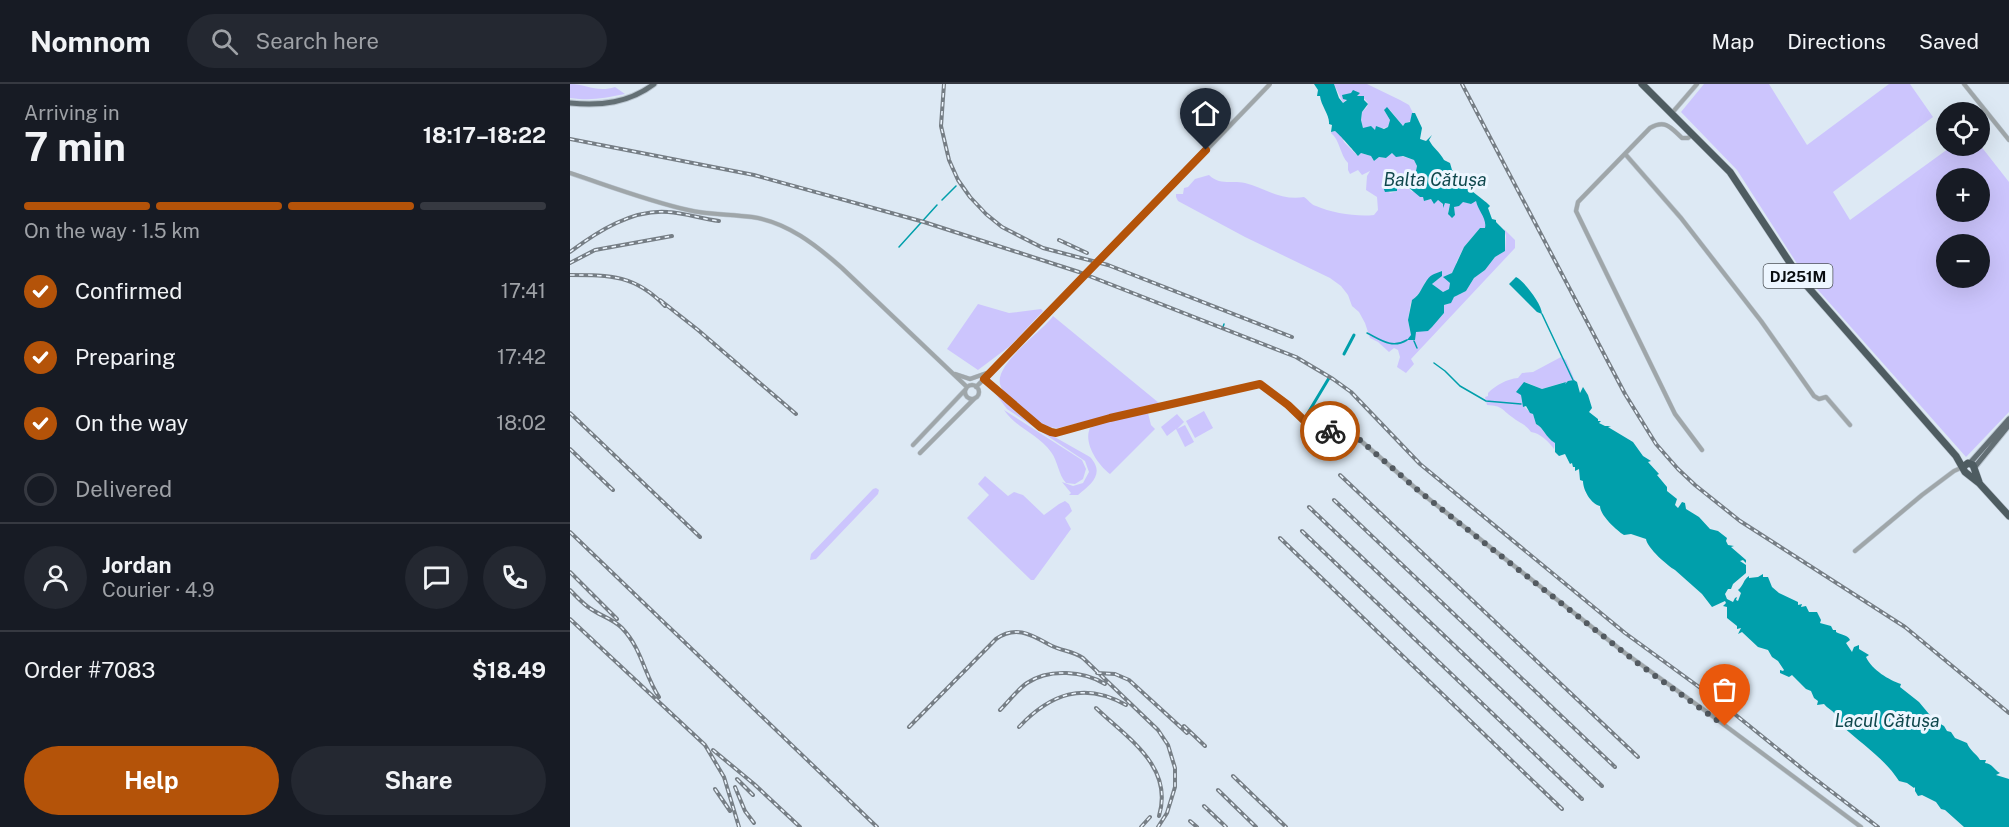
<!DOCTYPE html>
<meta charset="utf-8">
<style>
:root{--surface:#171b24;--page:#242831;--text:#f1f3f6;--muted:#9ea1a6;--line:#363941;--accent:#b45309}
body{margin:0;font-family:"Public Sans",sans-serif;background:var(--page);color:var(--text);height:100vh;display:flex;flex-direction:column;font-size:22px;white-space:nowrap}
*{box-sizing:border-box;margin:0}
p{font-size:20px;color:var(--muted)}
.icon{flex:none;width:33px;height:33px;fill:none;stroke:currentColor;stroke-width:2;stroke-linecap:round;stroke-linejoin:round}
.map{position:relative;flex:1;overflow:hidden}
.panel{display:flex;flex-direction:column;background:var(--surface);width:570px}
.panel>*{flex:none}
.buttons{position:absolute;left:1366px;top:18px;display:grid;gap:12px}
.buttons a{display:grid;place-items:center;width:54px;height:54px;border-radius:50%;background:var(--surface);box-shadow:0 6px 24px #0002;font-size:30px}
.pin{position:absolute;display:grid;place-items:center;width:51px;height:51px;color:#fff;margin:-62px -26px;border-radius:50% 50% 50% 0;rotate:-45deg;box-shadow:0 0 6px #0007}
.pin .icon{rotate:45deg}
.courier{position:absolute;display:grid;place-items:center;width:60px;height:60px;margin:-30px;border:4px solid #b45309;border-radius:50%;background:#fff;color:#222;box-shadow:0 2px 8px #0007}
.summary em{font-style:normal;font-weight:700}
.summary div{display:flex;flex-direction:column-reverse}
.summary{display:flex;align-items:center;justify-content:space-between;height:102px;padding:0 24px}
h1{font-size:39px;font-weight:700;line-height:45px}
.bar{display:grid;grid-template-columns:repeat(4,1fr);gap:9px 6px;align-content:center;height:72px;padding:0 24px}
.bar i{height:8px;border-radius:4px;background:var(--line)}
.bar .current{background:var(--accent)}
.bar p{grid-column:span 4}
.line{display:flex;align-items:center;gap:15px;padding:0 24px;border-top:2px solid var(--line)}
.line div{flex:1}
.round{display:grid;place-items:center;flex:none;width:63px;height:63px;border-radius:32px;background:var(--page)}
ol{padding:0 24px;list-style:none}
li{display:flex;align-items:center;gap:18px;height:66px}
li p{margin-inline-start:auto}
li .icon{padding:6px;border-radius:50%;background:var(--accent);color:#fff;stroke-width:4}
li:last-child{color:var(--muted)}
li i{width:33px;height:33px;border:3px solid var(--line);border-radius:50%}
.primary-button{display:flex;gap:12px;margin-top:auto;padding:12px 24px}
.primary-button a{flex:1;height:69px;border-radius:36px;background:var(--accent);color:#fff;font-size:24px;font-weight:700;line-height:69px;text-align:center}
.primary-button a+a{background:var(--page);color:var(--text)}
header{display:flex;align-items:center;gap:36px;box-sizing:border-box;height:84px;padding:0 30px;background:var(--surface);border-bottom:2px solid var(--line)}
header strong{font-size:28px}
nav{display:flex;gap:33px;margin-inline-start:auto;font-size:21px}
.search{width:420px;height:54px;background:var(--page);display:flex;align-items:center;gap:15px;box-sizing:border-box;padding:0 21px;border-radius:33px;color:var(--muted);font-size:22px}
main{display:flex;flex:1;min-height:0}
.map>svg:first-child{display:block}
.green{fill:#ccc5fd;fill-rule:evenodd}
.water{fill:#009fab}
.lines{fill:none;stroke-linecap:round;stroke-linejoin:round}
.stream{stroke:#009fab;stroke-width:1.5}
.canal{stroke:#009fab;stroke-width:3}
.minor-casing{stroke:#bbc6d0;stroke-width:5}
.major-casing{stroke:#bbc6d0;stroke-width:7}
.highway-casing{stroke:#bbc6d0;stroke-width:8}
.minor{stroke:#9fa6a9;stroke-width:4}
.major{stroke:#636f74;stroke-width:5}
.highway{stroke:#4e5c61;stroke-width:7}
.rail-casing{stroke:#767e85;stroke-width:4}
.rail{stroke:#edf6ff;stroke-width:1.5;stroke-dasharray:4.5;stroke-linecap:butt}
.minor-bridge-casing{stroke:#bbc6d0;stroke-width:5;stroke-linecap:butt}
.minor-bridge{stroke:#9fa6a9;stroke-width:4}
.done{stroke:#535a60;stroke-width:6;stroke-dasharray:0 10.8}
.route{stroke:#b45309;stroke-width:8}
.labels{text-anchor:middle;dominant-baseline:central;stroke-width:6;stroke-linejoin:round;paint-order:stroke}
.shield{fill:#edf6ff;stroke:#4d5358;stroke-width:1.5}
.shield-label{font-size:15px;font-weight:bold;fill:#090d10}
.water-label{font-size:18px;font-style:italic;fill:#10484d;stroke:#edf6ff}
</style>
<header>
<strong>Nomnom</strong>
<div class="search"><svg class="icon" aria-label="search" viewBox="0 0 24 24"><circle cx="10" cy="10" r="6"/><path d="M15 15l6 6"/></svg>Search here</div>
<nav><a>Map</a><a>Directions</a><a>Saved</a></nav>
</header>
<main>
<section class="panel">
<div class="summary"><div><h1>7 min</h1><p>Arriving in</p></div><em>18:17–18:22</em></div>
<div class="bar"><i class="current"></i><i class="current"></i><i class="current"></i><i></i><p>On the way · 1.5 km</p></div>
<ol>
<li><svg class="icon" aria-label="check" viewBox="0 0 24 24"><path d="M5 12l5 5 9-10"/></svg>Confirmed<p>17:41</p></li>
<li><svg class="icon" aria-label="check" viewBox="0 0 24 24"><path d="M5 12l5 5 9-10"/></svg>Preparing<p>17:42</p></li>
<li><svg class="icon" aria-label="check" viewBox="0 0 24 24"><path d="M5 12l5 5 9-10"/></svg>On the way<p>18:02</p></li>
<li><i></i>Delivered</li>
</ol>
<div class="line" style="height:108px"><a class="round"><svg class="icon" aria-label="person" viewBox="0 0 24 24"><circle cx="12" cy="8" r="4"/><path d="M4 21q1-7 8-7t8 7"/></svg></a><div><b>Jordan</b><p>Courier · 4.9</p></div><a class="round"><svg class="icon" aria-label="chat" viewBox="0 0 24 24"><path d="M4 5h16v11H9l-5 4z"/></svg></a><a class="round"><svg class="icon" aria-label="phone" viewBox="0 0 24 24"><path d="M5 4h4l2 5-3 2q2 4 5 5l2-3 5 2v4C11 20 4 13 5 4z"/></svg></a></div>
<div class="line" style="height:78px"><div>Order #7083</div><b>$18.49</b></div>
<div class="primary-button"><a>Help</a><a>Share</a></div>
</section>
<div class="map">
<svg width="1439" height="743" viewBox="0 0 1439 743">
<rect width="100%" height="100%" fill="#dde9f4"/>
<path class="green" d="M 0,0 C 16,0 27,9 45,3 L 55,10 C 33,14 23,17 0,14 Z
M 764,0 L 797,0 L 830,16 L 839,21 L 843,29 L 841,37 L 835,39 L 833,42 L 820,26 L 814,26 L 820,36 L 818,43 L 805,46 L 793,44 L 791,36 L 792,28 L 797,23 L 798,19 L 792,12 L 789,13 L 787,11 L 788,10 L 782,9 L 773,19 Z
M 1134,0 L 1199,0 L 1237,61 L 1319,0 L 1340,0 L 1363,33 L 1263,108 L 1280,136 L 1382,62 L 1410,61 L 1439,98 L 1439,328 L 1396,373 L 1233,189 L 1167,86 L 1111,28 ZM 1377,94 L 1410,94 L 1410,128 L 1377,128 ZM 1377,160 L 1410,160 L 1410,194 L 1377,194 Z
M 762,46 L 762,48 L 765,47 L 771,51 L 774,58 L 788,72 L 791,69 L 801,72 L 804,77 L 809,73 L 816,74 L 822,69 L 844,76 L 847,82 L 844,96 L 814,103 L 820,109 L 827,107 L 826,105 L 838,103 L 841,107 L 847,109 L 850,113 L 853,113 L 855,117 C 860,114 869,115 873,120 L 875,119 L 880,120 L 878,128 L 880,133 L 884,123 L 892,117 L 901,120 L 906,116 C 908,127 918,132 915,144 L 910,144 L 894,163 L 886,179 L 887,181 L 882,189 L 876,193 L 880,199 L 879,205 L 873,208 L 862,200 L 872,192 L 872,187 L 855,198 L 852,206 L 841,218 L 838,236 L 841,251 L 839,256 L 845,255 L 845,249 L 848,247 L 858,247 L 874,229 L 874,221 L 878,220 L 884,213 L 896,207 L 904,194 L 915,186 L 925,173 L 935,167 L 936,152 L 934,145 L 945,156 L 945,164 L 841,275 L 844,280 L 836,289 L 827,283 L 830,273 L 828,266 L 824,264 L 819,268 L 808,258 L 800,254 L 795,239 L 789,228 L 782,222 L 778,211 L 771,202 L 760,194 L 675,153 L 608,117 L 606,113 L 606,110 L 613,110 L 614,104 L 618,103 L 625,95 L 639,91 C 650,102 662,96 675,99 C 694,104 712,117 734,113 C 739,116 740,120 746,122 C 762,129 787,133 804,131 L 808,126 L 807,113 L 796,106 L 797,92 L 800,87 L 792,91 L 788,86 L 780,90 L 778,86 L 778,79 C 770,71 770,56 761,49 Z
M 408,220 L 439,229 L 471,225 L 473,227 L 440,262 L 408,286 L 377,265 Z
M 483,232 L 589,319 L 488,344 C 472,344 460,331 449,321 C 442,315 432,309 430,300 C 425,279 473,247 483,232 Z
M 991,273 L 996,276 L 1005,297 L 1003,296 L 994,301 L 995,298 L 972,305 L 955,298 C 950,314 949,321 963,330 L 966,340 C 974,345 976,353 985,359 L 984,365 C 979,358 970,349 961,348 C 956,340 949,339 942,333 C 931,325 933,322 917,321 L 915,313 L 918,312 L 918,309 C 926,301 937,295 948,294 L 952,289 L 963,288 Z
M 425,309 L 467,343 L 520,373 C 535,389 522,400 508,411 L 499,411 L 501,409 L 492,398 L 503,402 L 513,399 L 519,388 L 515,377 L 437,325 Z
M 434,326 L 512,376 L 516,385 L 513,395 L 505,400 L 496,399 C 488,390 488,377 481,368 C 468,350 446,344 434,326 Z
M 634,327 L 643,344 L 625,354 L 616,337 Z
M 578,329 L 581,341 L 585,345 L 540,390 C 528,381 513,359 520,344 L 528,340 Z
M 607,330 L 614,338 L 607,345 L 615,341 L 624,358 L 615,363 L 606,345 L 597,352 L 591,343 Z
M 415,392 L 438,412 L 444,408 L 453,411 L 474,431 L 489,420 L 495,417 L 499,420 L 502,427 L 495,434 L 501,445 L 464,496 L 461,496 L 397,434 L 419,411 L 408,400 Z
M 306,404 L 309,406 L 308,410 L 246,475 L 240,476 L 241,470 L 303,405 Z"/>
<path class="water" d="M 744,0 L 764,0 L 769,14 L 773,19 L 777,16 L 773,15 L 772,11 L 781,9 L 783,6 L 790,9 L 787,12 L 794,12 L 794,16 L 798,20 L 792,28 L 791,36 L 793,44 L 801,42 L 805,46 L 806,42 L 814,45 L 818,43 L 820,36 L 814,26 L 817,23 L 833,42 L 835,39 L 840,38 L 842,29 L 845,29 L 852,44 L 850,55 L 856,57 L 862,51 L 859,56 C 863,64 870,68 874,76 L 880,79 L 882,86 L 891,94 L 893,92 C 893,104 912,113 920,122 L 918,124 L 922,135 L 926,136 L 926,138 L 935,147 L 935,167 L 925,173 L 915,186 L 904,194 L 896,207 L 884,213 L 881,219 L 874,221 L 874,229 L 862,243 L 858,247 L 846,248 L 845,256 L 837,256 L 841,251 L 838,236 L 842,216 C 851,210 851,204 857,196 C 861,190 867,189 872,187 L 872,192 L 862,200 L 873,208 L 879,205 L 880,199 L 873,193 L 882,189 L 894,163 L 910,144 L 915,144 C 917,134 908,127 906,117 L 901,120 L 893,118 L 889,122 L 884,123 L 885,131 L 882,134 L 878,130 L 880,120 L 875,119 L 873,124 L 873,120 L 868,116 L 864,120 L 861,115 L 854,117 L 853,113 L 850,113 L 838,103 L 827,105 L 827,107 L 815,108 L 813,103 L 844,96 L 847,82 L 844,76 L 833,72 L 826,73 L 822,69 L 816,74 L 809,73 L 804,77 L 801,72 L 791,69 L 788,72 C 784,67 769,50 765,47 L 761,48 L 762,41 L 759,40 C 760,31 751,22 750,12 L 747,12 L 748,6 Z
M 946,193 C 954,197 972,220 972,230 L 967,228 L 939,200 Z
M 1004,296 L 1007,298 L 1010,309 L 1013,303 L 1018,311 L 1022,324 L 1019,328 L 1028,335 L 1028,337 L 1031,337 L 1029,339 L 1035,342 L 1041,342 L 1038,343 L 1063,358 L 1073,372 L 1081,377 L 1078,378 L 1089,390 L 1087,391 L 1097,403 L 1097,407 L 1107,415 L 1105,421 L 1108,424 L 1112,418 L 1115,419 L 1116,425 L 1129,433 L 1140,445 L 1148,447 L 1157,454 L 1156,457 L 1158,461 L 1164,462 L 1161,463 L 1176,476 L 1176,479 L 1173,476 L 1170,477 L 1176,481 L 1176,489 L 1163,500 L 1161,505 L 1158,505 L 1155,510 L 1157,515 L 1163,518 L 1165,514 L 1167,513 L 1166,516 L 1168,517 L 1171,509 L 1168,506 C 1174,501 1173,496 1179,492 L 1179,494 L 1188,493 L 1193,490 L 1193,493 L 1198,493 L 1202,503 L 1209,509 L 1228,518 L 1228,521 L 1232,520 L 1231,523 L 1236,522 L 1239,528 L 1247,528 L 1251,536 L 1250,539 L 1261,542 L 1263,546 L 1266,546 L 1266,548 C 1271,551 1278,551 1280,556 L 1276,559 L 1282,568 L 1284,563 L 1289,561 L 1289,565 L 1299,571 L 1296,573 C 1302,586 1319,596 1331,600 L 1330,603 L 1349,618 L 1364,636 L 1374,642 L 1377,647 L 1381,648 L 1385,654 L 1397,659 C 1400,667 1406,669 1410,676 L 1416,676 L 1415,679 C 1423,680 1424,686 1430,689 L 1426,691 L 1439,695 L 1439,743 L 1394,743 L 1375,726 L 1371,725 L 1366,718 L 1352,711 L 1348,712 L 1345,707 L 1345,703 L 1344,704 L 1337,699 L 1329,697 C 1315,675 1292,660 1272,642 C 1268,638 1267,633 1265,630 C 1262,626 1257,624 1254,620 L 1247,621 L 1248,617 L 1244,614 L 1241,607 L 1236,605 L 1222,591 L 1219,593 L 1210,589 L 1210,586 L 1213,587 L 1214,586 L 1208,577 L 1202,573 L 1198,566 L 1188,563 L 1172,548 L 1168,550 L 1171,544 L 1167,545 L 1167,542 L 1157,534 L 1157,523 L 1153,522 L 1156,519 L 1155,517 L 1142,523 L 1132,510 L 1105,486 C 1098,482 1077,464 1076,455 L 1061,450 L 1054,451 C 1046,446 1030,431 1030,422 C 1021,420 1013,406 1013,397 L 1010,396 L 1009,385 L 1005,387 L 1005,383 L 1003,383 L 1002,379 L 1000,380 L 995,370 L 989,372 L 985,368 L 985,359 C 975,353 974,344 966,340 L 963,330 L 960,329 L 956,322 L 953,323 L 951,311 L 946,308 L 954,298 L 972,305 L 996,298 L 995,300 L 998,297 Z"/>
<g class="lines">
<path class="stream" d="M 372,116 L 386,102
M 329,163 L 367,121
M 972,230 L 1003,296
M 653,243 L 654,240
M 797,249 C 811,256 822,265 837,256
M 844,257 L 847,264
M 864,279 L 875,287 L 890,302 L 916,317 L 951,320"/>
<path class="canal" d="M 774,270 L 784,251
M 738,329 L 759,294"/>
<defs>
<path id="minor" d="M 1394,0 L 1439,56
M 1102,29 L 1127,0
M 1123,50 L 1118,54 L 1112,54 C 1101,44 1096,35 1080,44 L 1008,118 L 1006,127 L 1105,330 L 1132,366
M 1056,71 L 1111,134 L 1191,237 L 1244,312 L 1249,315 L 1256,313 L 1280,341
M 0,89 C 39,102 78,117 118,126 C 139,131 160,130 182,133 C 217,138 246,161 272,184 L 397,303
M 385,290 L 400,295 L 417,289
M 414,295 C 429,308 466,348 486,349 L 540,334 L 690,300 L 718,321 L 743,344 L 783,350 L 850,408 L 1055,569 L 1137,628 L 1291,743
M395 308a7 7 0 1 1 14 0a7 7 0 1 1-14 0Z
M 406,303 L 492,216
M 343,361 L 396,305
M 350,369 L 405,314
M 1285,467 L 1352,411 L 1384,387 L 1393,383"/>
<path id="major" d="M 0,19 C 31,22 59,19 84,0
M 1400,379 L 1439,335
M 1404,384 L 1439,341"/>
<path id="highway" d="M 1072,0 L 1160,88 L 1230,194 L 1386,372 L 1395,388 L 1409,399 L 1439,432
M 1393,383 L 1398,379 L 1403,381 L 1409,398"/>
</defs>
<use href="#minor" class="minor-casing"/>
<use href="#major" class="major-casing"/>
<use href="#highway" class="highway-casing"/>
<use href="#minor" class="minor"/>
<use href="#major" class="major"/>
<use href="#highway" class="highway"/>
<defs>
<path id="rail" d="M 374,0 L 371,42 L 379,76 L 388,96 L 400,113 L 416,130 L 432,143 L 473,164 L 538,181 L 722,253
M 892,0 L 1055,310 L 1086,360 L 1108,385 L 1125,401 L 1170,437 L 1335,543 L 1439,629
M 0,55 L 184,91 L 354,138 L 509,188 L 726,273 L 763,295 L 781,308 L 850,380 L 1055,549 L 1151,619 L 1240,691 L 1308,743
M 489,156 L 517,169
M 0,168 C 28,147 63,125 98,128 C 115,129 132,135 149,137
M 0,179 L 25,166 L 102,152
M 0,191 C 41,191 65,191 95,222
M 90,216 L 128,246 L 226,330
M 0,329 L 130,453
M 0,365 L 43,406
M 770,391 L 1068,673
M 764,416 L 1045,683
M 739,423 L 1032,702
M 732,447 L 1012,715
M 0,448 L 307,743
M 710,454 L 992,725
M 0,488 L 47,535
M 0,506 C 7,513 13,520 21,525 C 31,532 43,535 52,544 C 72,565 74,590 89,613
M 0,535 L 135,661 L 154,693 L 169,743
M 527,589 L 545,590 L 559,596 L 617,649
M 526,624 C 557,654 604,682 589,732
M 430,626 C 439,617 447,606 457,599 C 479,584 514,587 535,600
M 614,642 L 635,662
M 339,643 L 426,555 C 447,540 463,552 482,562 C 492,567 503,567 513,574 L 588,646 L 598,661 L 605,684 L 605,703 L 597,729 L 588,743
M 449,643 C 480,610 514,597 556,621
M 143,666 L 184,700 L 230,743
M 663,692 L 716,743
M 167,695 L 183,711
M 165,703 L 175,727 L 184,739
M 145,705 L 160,727
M 648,706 L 686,743
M 634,722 L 656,743
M 620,737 L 627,743
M 571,743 L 580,733"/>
</defs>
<use href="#rail" class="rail-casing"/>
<use href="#rail" class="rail"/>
<defs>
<path id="minor-bridge" d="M 492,216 L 700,0"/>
</defs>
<use href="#minor-bridge" class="minor-bridge-casing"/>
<use href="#minor-bridge" class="minor-bridge"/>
</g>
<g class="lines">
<path class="done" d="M 760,347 L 783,350 L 850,408 L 917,461 L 1070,581 L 1155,642"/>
<path class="route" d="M 636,66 L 414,295 L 470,343 L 481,348 L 486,349 L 540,334 L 690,300 L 718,321 L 742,344 L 760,347"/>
</g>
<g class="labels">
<rect class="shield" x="1193.5" y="180" width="69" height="24" rx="4.5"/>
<g class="shield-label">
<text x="1228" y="192">DJ251M</text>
</g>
<g class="water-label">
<text x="865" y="95">Balta Cătușa</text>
<text x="1317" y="636">Lacul Cătușa</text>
</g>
</g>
</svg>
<div class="buttons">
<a><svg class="icon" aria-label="locate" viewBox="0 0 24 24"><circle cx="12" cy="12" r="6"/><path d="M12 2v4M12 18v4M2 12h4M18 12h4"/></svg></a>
<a>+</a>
<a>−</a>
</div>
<div class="pin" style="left:1155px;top:642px;background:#ea580c"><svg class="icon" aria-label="bag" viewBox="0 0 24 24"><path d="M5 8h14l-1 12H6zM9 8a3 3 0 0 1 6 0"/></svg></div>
<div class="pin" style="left:636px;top:66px;background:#1f2937"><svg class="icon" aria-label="home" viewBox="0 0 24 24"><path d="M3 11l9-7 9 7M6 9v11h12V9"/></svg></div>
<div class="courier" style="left:760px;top:347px"><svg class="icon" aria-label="bike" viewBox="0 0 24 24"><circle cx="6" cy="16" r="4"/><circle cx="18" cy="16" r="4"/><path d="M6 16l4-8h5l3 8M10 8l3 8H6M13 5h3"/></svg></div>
</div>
</main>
